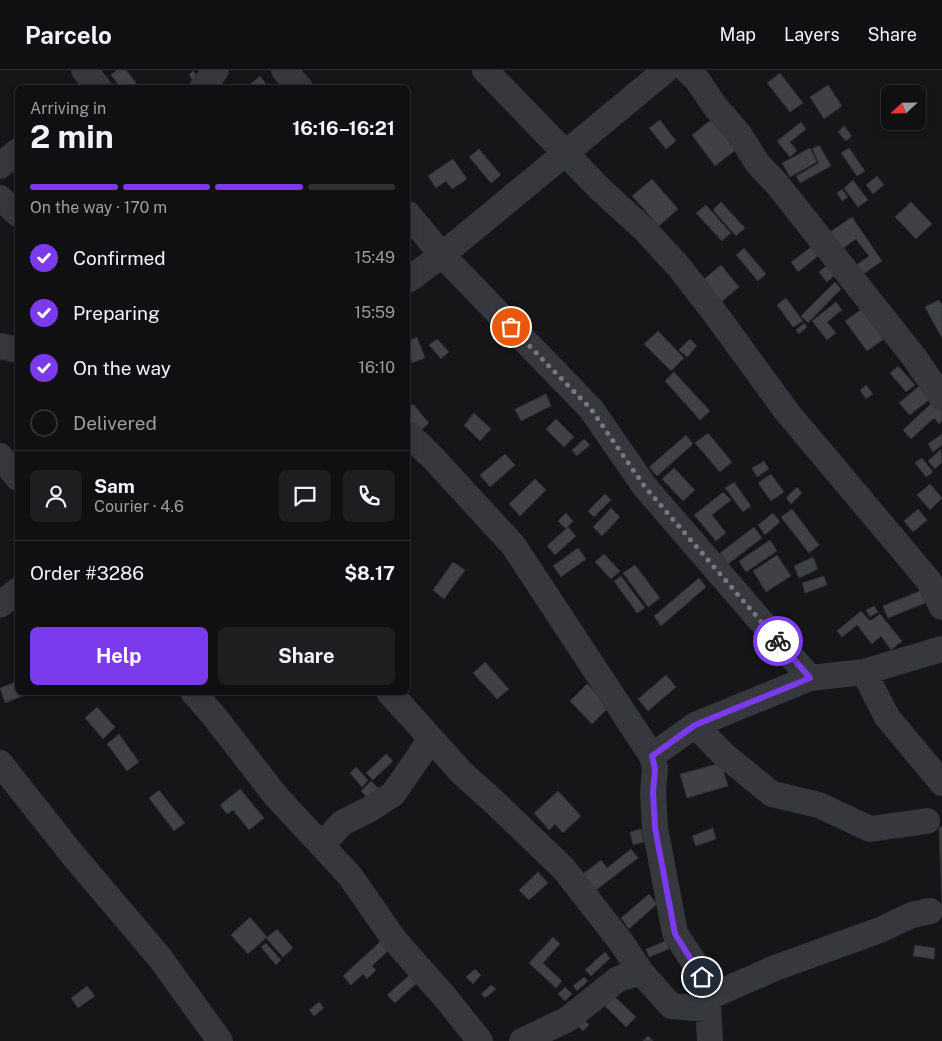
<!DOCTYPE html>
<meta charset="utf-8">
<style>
:root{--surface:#101012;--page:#1e1e20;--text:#f1f3f6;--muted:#9c9d9f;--line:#303032;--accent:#7c3aed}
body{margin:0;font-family:"Public Sans",sans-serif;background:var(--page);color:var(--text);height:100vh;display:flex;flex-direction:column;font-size:19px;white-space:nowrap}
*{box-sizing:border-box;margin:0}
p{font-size:16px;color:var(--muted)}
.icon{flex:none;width:28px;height:28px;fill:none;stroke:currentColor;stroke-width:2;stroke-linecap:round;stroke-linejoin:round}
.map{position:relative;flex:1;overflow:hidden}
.details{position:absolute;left:15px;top:15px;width:395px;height:610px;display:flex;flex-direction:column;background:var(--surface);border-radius:8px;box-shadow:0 2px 8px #0003,0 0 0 1px var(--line)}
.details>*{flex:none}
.needle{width:32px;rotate:248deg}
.fabs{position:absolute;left:881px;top:15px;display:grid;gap:10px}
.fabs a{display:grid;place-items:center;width:45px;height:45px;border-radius:8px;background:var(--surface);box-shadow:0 2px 8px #0003,0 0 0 1px var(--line);font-size:25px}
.pin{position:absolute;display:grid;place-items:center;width:42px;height:42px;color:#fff;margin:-21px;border:2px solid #fff;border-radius:50%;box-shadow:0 1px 5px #0007}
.courier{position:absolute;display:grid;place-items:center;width:50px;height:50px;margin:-25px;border:4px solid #7c3aed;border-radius:50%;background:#fff;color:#222;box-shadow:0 1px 6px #0007}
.summary em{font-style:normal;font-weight:700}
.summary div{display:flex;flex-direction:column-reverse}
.summary{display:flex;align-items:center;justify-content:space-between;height:85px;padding:0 15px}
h1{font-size:32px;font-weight:700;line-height:38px}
.bar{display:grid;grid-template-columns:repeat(4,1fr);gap:8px 5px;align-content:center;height:60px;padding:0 15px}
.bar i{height:6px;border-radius:4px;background:var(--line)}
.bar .on{background:var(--accent)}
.bar p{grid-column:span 4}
.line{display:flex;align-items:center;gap:12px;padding:0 15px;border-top:1px solid var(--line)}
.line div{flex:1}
.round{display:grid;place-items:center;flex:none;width:52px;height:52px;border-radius:8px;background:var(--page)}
ol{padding:0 15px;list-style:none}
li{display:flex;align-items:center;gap:15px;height:55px}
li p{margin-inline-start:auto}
li .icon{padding:5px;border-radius:50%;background:var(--accent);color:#fff;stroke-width:4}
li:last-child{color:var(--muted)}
li i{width:28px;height:28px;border:2px solid var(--line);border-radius:50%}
.action{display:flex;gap:10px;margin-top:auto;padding:10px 15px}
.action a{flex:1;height:58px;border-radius:8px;background:var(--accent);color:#fff;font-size:20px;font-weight:700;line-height:58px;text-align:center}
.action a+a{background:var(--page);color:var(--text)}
header{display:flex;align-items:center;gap:30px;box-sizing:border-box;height:70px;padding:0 25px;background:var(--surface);border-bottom:1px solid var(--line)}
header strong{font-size:24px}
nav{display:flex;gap:28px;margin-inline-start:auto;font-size:18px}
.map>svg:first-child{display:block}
.building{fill:#404145;stroke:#303034}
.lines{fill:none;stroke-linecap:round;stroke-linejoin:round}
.minor{stroke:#37383d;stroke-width:26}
.done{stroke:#757880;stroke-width:5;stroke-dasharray:0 9}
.route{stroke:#7c3aed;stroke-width:6}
</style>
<header>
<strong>Parcelo</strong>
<nav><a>Map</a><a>Layers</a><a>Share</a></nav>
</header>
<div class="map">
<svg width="942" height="971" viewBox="0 0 942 971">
<rect width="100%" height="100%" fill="#161618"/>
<path class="building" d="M 117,0 L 126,0 L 140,18 L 121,18 L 111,5 Z
M 193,1 L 199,8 L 194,12 L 189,5 Z
M 780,3 L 803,33 L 790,42 L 767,13 Z
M 260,6 L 267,15 L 264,18 L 246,18 Z
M 828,15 L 842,36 L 824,49 L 810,27 Z
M 715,47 L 738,78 L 715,96 L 692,65 Z
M 660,50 L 676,71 L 666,79 L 649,58 Z
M 801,52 L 806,59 L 790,72 L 797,81 L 790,87 L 777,71 Z
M 844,56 L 852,66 L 846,71 L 838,62 Z
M 819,75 L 831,96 L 800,113 L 796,106 L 819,93 L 812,79 Z
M 810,78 L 817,92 L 790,107 L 782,93 Z
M 849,78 L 865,101 L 857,106 L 841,83 Z
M 479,79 L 501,105 L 491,113 L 469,87 Z
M 453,89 L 467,109 L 452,119 L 446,111 L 436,118 L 428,106 Z
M 877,106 L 884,115 L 873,124 L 866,115 Z
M 652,109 L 678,139 L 659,156 L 632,126 Z
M 853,110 L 868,130 L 858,137 L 844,118 Z
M 842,119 L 848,127 L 842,131 L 837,123 Z
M 721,132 L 745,158 L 736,166 L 713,140 Z
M 911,132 L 932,154 L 916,169 L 895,147 Z
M 706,135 L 731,163 L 722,171 L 696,143 Z
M 852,147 L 882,191 L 862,205 L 855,196 L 869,186 L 856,169 L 842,179 L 830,162 Z
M 811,177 L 818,186 L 798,202 L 791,192 Z
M 744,178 L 766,204 L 758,211 L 736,185 Z
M 721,195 L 739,217 L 721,232 L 703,210 Z
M 826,196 L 834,206 L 827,212 L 819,202 Z
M 835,212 L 841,219 L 808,253 L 801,246 Z
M 786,228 L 803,251 L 793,257 L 777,235 Z
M 939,230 L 942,235 L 942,268 L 925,237 Z
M 836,232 L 842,240 L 827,252 L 836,263 L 827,270 L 812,251 Z
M 862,239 L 884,269 L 867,281 L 845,251 Z
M 804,253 L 807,257 L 799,264 L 796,260 Z
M 658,261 L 684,288 L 671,301 L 644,274 Z
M 417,267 L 425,288 L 412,293 L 408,280 L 408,271 Z
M 437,269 L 449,282 L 441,289 L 429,275 Z
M 690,269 L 697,276 L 687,287 L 679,280 Z
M 898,296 L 915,315 L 906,322 L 890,303 Z
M 674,302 L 710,341 L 700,350 L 665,311 Z
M 866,315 L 873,324 L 866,329 L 860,320 Z
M 919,316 L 930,329 L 910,345 L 899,333 Z
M 546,324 L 551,336 L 521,351 L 515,339 Z
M 933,332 L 942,341 L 942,351 L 939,354 L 934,348 L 911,369 L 903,360 Z
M 413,334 L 429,353 L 414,366 L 408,358 L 408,339 Z
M 474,343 L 491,359 L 480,371 L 464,355 Z
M 556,349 L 574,367 L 564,377 L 546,359 Z
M 708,363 L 732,392 L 720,402 L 695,373 Z
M 942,364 L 942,375 L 933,382 L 928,374 Z
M 686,365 L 693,374 L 657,406 L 649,397 Z
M 584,369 L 590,375 L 577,386 L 572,380 Z
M 941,379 L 942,392 L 935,399 L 928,391 Z
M 505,384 L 515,395 L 490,417 L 480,405 Z
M 922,388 L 933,402 L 926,407 L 915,393 Z
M 764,391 L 769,399 L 757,407 L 752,398 Z
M 674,398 L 695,420 L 683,431 L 662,409 Z
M 771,404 L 784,422 L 771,431 L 758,413 Z
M 535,409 L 546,420 L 520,446 L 509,434 Z
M 734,412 L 751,436 L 743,442 L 725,418 Z
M 930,414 L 942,428 L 930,440 L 917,425 Z
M 797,417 L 802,423 L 791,434 L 786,428 Z
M 723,422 L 731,430 L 712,445 L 726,463 L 716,471 L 694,445 Z
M 605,424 L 611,430 L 594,447 L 588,441 Z
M 611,438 L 620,447 L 602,466 L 593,457 Z
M 792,439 L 819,475 L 809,483 L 781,447 Z
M 918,439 L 927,450 L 913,462 L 904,451 Z
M 566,443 L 573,451 L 566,459 L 558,451 Z
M 773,443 L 780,452 L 765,465 L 758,455 Z
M 568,457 L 576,466 L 555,485 L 547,476 Z
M 754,457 L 762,468 L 728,494 L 720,483 Z
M 770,470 L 777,481 L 746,502 L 739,491 Z
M 578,478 L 586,489 L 561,507 L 553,496 Z
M 604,484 L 620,501 L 611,509 L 595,492 Z
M 777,485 L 791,506 L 766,522 L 753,501 Z
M 813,487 L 818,499 L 799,508 L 794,496 Z
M 453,492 L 465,500 L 444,529 L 433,520 Z
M 635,495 L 660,528 L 648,537 L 623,503 Z
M 621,506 L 645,538 L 637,543 L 614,511 Z
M 824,506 L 827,515 L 805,523 L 802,513 Z
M 699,508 L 706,517 L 661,556 L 654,546 Z
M 920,521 L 925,533 L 888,548 L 883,536 Z
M 874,536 L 878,542 L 870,547 L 866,540 Z
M 861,541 L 870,551 L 880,544 L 902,571 L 891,580 L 881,566 L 872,574 L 857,555 L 842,567 L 837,561 Z
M 485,592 L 509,619 L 497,629 L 473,603 Z
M 666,605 L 676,617 L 648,641 L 638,629 Z
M 18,611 L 18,622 L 32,622 L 5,633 L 0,618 Z
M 587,614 L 609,637 L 592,654 L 570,631 Z
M 97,637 L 115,657 L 103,669 L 85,648 Z
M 119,664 L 139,692 L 127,701 L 107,674 Z
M 386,684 L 393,691 L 373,710 L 366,703 Z
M 721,693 L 728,716 L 687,728 L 680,704 Z
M 356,697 L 368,710 L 362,717 L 350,703 Z
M 371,711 L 383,723 L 372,732 L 361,721 Z
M 240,719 L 264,748 L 249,760 L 233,740 L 227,744 L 220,735 Z
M 159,720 L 185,753 L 174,761 L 149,728 Z
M 558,721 L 581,746 L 563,763 L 555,754 L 549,760 L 534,743 Z
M 939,757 L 942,757 L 942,837 Z
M 713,758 L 716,769 L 696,776 L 692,766 Z
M 641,759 L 644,772 L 633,775 L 630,762 Z
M 631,779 L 638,788 L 596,820 L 583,804 L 601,790 L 607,798 Z
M 538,802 L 548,813 L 529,830 L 519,820 Z
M 649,824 L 657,834 L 629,859 L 621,848 Z
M 250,847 L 267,867 L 248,884 L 231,865 Z
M 277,859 L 293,878 L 283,887 L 266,868 Z
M 553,867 L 560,874 L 543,893 L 562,911 L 556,918 L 529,893 Z
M 382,870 L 390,879 L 372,896 L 376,900 L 367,909 L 363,904 L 351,915 L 343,906 Z
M 666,871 L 669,879 L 649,887 L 646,879 Z
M 266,873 L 281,890 L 276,895 L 261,877 Z
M 915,875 L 935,878 L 934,889 L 913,886 Z
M 605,882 L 610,888 L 591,906 L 585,900 Z
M 475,899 L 481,905 L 473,914 L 466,907 Z
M 412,903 L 419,911 L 395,933 L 387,925 Z
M 584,907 L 588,911 L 577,921 L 573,916 Z
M 491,915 L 496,919 L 485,928 L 481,924 Z
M 87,916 L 95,926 L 78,938 L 71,928 Z
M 565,917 L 572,924 L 565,931 L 558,924 Z
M 614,926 L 636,947 L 626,957 L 605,936 Z
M 319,932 L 324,938 L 314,946 L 309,940 Z
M 583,949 L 589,955 L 583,961 L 577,955 Z
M 648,966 L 653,971 L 643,971 Z"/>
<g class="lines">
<path class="minor" d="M 84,0 L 99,18
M 284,0 L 300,18
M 485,0 L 601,120 L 645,160 L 679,197 L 714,242 L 787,342 L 929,511 L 942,537
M 687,0 L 698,11 L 714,35 L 739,64 L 758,94 L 777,114 L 914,287 L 942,328
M 202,18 L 216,0
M 0,96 L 18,81
M 0,128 L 18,144
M 408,144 L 442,185 L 591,339 L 645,417 L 810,608
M 408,210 L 442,185 L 666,0
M 0,276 L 18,280
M 408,364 L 433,388 L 513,475 L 652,686
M 0,386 L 18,408
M 0,535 L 18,520
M 864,602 L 887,647 L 942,713
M 193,622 L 214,646 L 275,725 L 350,806 L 396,872 L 445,927 L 480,971
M 389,622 L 462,703 L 492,730 L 564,799 L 621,872 L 641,902 L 671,936 L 708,939
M 695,655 L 724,685 L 772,724 L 819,735 L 870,759 L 927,751
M 0,693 L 72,784 L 160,888 L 220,971
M 322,775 L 342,753 L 370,739 L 393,724 L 431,669
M 707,928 L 775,898 L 880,860 L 912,845 L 930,841
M 522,971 L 568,949 L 618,909 L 641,902
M 710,971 L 707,916 L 697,897 L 675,863 L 655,758 L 653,723 L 655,699 L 652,686 L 695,655 L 810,608 L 864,602 L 942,579"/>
</g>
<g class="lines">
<path class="done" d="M 511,257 L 591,339 L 645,417 L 778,571"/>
<path class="route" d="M 702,907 L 675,864 L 655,758 L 653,723 L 655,699 L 652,686 L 695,655 L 810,608 L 778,571"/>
</g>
</svg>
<div class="fabs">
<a><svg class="needle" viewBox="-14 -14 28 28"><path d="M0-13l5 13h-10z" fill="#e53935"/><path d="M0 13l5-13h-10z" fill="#9c9d9f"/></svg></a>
</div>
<div class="pin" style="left:511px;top:257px;background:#ea580c"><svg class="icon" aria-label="bag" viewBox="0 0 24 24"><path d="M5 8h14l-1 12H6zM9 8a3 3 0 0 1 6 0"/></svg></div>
<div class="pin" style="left:702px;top:907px;background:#1f2937"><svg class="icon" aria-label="home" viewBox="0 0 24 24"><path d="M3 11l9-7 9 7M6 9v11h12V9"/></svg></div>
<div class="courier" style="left:778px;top:571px"><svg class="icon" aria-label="bike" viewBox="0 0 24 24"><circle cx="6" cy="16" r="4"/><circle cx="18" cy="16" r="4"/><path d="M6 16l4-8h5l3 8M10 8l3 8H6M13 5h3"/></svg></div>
<section class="details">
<div class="summary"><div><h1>2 min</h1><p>Arriving in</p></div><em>16:16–16:21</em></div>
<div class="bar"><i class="on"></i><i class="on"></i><i class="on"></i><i></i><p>On the way · 170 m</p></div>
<ol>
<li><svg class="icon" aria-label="check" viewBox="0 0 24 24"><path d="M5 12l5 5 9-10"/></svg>Confirmed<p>15:49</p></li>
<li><svg class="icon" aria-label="check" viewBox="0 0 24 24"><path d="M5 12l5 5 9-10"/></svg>Preparing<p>15:59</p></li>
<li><svg class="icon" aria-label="check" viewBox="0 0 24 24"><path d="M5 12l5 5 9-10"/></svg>On the way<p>16:10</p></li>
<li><i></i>Delivered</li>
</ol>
<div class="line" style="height:90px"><a class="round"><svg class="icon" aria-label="person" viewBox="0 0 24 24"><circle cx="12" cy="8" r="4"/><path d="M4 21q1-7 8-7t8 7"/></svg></a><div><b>Sam</b><p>Courier · 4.6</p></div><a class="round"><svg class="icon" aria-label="chat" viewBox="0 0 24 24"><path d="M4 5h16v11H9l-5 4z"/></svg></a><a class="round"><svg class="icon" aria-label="phone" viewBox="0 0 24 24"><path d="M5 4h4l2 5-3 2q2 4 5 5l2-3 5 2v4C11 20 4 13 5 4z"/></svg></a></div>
<div class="line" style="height:65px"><div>Order #3286</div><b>$8.17</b></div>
<div class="action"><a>Help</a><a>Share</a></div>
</section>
</div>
